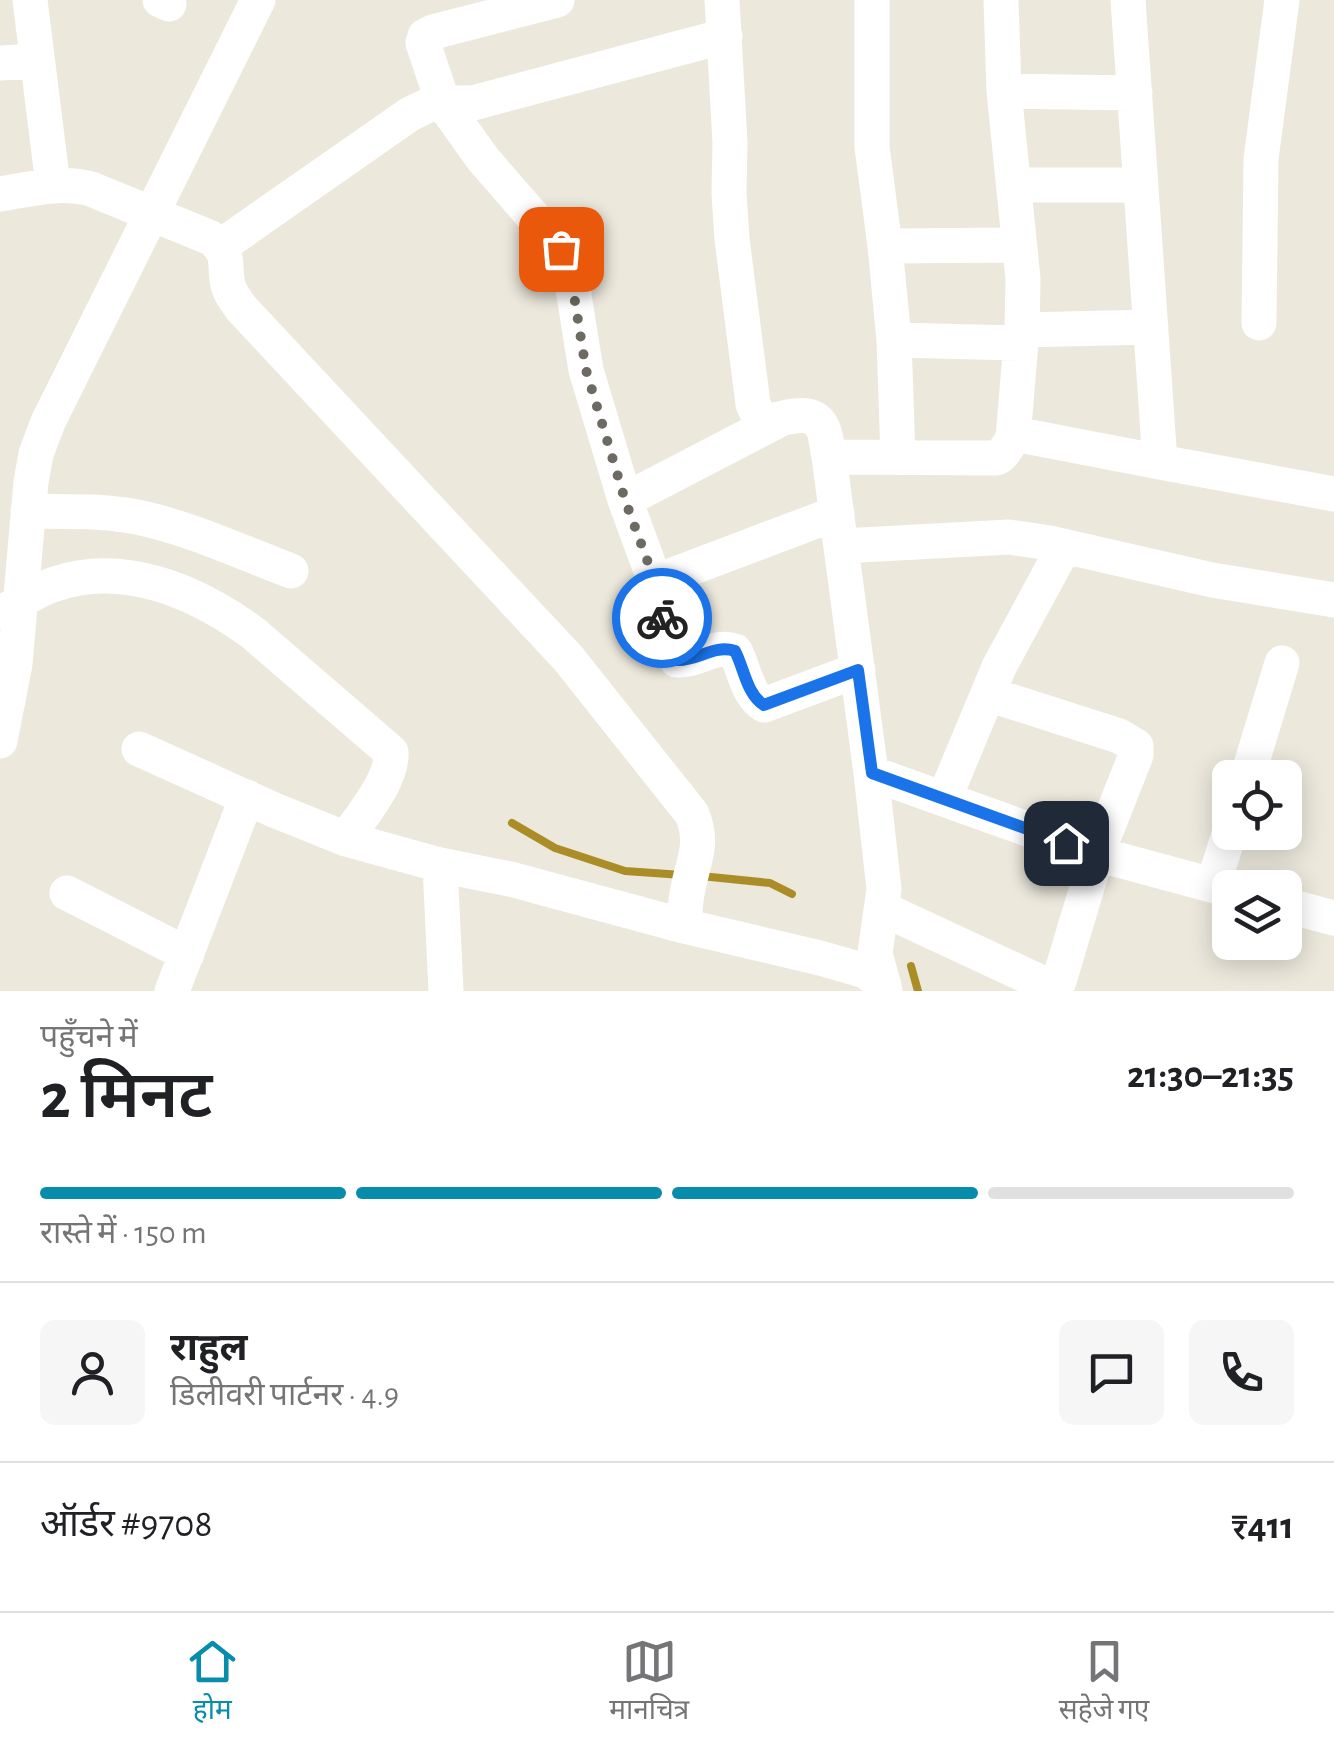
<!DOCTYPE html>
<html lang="hi">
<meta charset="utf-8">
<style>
:root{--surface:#fff;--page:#f6f6f6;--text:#202124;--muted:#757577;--line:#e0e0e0;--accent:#088cac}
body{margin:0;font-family:"Alegreya Sans","Noto Sans Devanagari",sans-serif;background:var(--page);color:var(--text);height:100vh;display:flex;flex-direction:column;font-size:38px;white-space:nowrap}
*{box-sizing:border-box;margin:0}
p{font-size:32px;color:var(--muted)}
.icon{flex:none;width:55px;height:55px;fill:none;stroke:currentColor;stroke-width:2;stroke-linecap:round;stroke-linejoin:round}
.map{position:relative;height:991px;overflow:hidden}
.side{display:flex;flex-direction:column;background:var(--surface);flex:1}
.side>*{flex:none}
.buttons{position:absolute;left:1212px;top:760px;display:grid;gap:20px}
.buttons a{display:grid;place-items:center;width:90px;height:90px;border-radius:15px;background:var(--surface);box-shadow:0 5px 25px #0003;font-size:50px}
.pin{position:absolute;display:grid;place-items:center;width:85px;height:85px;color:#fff;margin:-42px;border-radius:20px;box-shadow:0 5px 15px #0006}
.courier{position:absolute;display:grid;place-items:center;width:100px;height:100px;margin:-50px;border:8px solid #1a73e8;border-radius:50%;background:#fff;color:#222;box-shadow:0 2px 12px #0007}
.overview em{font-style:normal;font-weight:600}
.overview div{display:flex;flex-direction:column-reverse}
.overview{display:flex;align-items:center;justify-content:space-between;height:170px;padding:0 40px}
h1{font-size:65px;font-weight:600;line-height:75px}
.bar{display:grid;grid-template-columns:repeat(4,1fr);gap:15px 10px;align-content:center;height:120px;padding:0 40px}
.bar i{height:12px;border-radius:8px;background:var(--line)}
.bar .active{background:var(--accent)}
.bar p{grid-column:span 4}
.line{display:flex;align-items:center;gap:25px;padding:0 40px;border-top:2px solid var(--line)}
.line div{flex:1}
.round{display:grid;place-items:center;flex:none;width:105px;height:105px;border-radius:15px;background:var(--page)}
.menu{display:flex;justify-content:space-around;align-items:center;height:140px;border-top:2px solid var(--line);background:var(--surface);font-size:28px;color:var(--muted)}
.menu a{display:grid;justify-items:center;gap:5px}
.menu .active{color:var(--accent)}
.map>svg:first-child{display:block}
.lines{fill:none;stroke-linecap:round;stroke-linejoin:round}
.stream{stroke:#ab8d27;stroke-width:8}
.minor{stroke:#fff;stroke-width:35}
.done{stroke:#6c6a62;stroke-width:10;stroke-dasharray:0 18}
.route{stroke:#1a73e8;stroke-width:12}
</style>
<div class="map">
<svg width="1334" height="991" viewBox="0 0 1334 991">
<rect width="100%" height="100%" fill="#ece8dc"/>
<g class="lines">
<path class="stream" d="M 512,823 L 555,848 L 625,871 L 682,875
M 701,876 L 770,883 L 792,894
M 911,966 L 918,991"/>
<path class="minor" d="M 30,0 L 53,185
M 160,0 L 169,4
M 557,0 L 433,32 L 425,36 L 423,43 L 443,103 L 483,159 L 561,249 L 572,283 L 586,370 L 625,500 L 653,576 L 663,578 L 670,576 L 837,513
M 722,0 L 730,143 L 729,193 L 732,239 L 753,404 L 758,415 L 766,421 C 783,420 809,407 821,425 C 826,432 827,448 829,457 L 871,773 L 884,889 L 875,953 L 885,991
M 872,0 L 872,147 L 885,246 L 894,340 L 898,457
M 1001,0 L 1004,91 L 1023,279 L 1022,330 L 1013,438
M 1128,0 L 1160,462 L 1334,494
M 0,63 L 36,61
M 1004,91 L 1135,93
M 1014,185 L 1141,185
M 0,194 C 31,189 60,181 91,189 L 211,238 C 232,255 223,263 228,285 C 230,294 236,300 241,308 L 568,658 L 692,814 C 705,846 692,862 687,894 C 685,904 685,916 684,926 L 820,958 L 865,971 L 884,985
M 221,246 L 410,114 L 433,103 L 473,103 L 725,36
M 885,246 L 1019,245
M 1259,323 L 1261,159 L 1282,0
M 1022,330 L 1151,327
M 894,340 L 1021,343
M 829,457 L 997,458 C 1008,452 1008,439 1020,435 L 1160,462
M 625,500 L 779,420
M 28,511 C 64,512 101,510 137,517 C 190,528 241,552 291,571
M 842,546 L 1009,537 L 1050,543 L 1212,580 L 1334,600
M 653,576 L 667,638 L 677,660 C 698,661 714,644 735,651 C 744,668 747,695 764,705 L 858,670
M 5,612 C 85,548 178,578 253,633 L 391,752 C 393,780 361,816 346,839
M 0,741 L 15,664 L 31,482 L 36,454 L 48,422 L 258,0
M 139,749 L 274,810 L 346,839 L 440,865 L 510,879 L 684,926
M 871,773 L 1097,854 L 1230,890
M 1247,778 L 1282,663
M 944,799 L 999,667 L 1064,547
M 440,865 L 446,991
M 1213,885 L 1230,831
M 67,893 L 187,954
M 1285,905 L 1334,918
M 883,909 L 1040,982 L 1050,983 L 1059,981 L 1097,854 L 1136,755 L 1136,746 L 1119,736 L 988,694
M 172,991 L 247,797"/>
</g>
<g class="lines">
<path class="done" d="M 561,249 L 572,283 L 586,370 L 625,500 L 653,576 L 662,618"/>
<path class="route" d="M 662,618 L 671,652 L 677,660 C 698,661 714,644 735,651 C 744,668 747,695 764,705 L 858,670 L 872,773 L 1066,843"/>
</g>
</svg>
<div class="buttons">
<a><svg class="icon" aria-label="locate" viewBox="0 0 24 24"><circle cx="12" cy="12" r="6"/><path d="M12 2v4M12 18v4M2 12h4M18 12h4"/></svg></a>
<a><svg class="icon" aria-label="layers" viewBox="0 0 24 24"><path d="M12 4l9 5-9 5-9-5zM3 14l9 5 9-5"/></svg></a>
</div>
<div class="pin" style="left:561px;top:249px;background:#ea580c"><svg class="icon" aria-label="bag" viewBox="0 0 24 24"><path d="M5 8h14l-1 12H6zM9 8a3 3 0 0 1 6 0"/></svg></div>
<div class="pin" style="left:1066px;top:843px;background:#1f2937"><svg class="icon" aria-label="home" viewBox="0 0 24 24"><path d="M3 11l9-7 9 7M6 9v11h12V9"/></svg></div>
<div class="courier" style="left:662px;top:618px"><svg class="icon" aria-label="bike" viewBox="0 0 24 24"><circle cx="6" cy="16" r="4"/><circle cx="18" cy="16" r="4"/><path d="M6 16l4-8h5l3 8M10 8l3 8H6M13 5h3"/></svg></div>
</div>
<section class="side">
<div class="overview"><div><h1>2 मिनट</h1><p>पहुँचने में</p></div><em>21:30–21:35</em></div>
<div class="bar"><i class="active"></i><i class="active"></i><i class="active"></i><i></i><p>रास्ते में · 150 m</p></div>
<div class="line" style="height:180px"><a class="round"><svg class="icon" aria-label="person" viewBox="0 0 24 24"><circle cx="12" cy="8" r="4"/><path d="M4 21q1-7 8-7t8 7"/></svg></a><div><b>राहुल</b><p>डिलीवरी पार्टनर · 4.9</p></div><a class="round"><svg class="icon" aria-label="chat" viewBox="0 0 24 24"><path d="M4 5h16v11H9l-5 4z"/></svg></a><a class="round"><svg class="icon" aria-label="phone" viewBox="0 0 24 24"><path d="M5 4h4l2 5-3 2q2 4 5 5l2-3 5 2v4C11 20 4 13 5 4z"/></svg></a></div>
<div class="line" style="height:130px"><div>ऑर्डर #9708</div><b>₹411</b></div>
</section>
<nav class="menu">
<a class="active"><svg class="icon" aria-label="home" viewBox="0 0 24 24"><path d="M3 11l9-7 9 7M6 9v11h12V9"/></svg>होम</a>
<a><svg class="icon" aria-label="map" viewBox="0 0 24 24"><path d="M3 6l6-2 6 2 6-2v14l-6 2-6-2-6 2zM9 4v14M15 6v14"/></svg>मानचित्र</a>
<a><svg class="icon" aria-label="saved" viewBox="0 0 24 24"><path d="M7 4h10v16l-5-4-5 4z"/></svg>सहेजे गए</a>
</nav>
